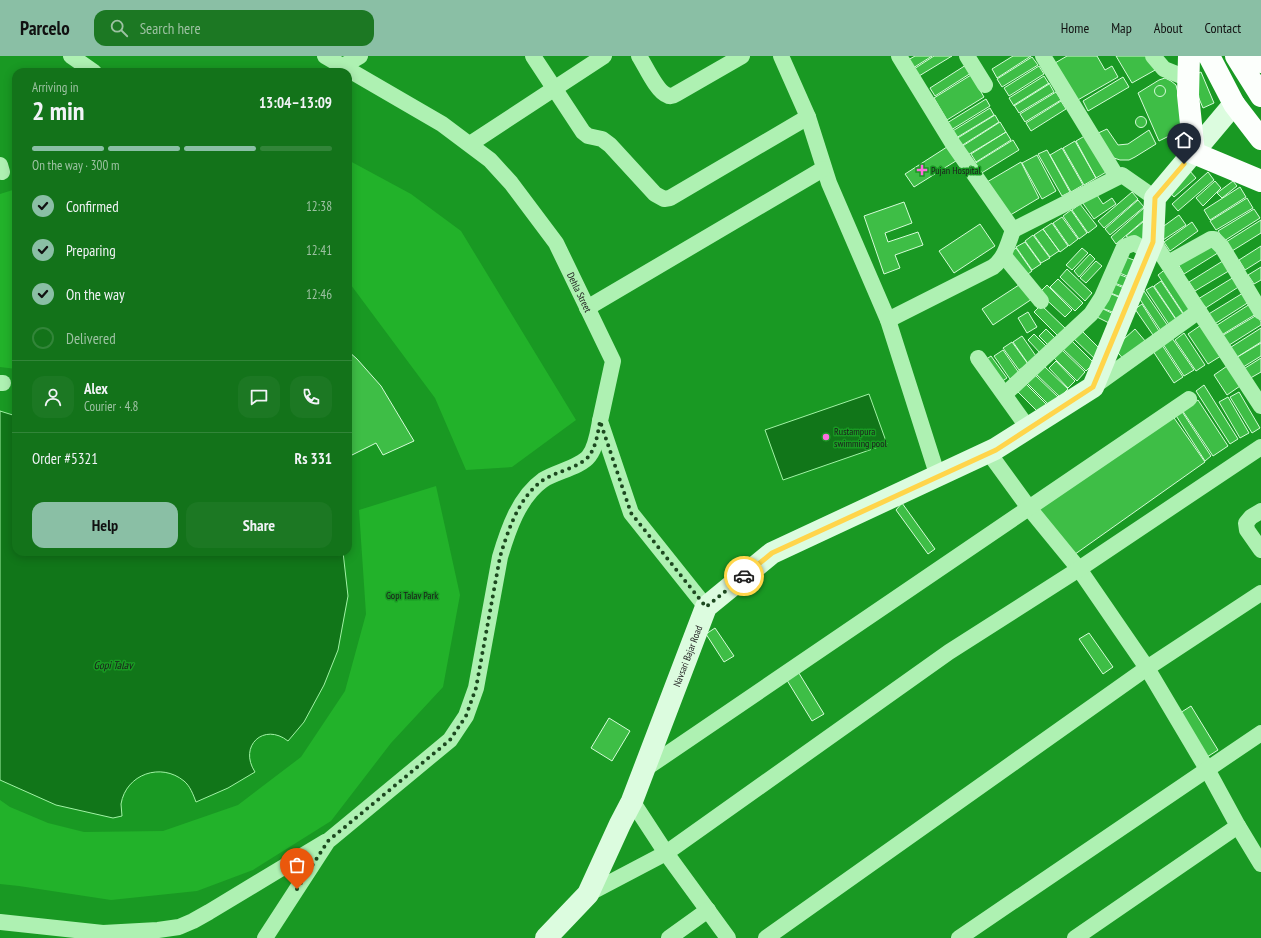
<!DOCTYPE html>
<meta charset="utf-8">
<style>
:root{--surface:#13731a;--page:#1c7823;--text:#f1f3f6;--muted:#9dc2a2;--line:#328539;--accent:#8abfa5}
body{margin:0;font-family:"PT Sans Narrow",sans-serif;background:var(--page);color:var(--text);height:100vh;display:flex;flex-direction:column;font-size:15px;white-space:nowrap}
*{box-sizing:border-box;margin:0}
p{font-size:13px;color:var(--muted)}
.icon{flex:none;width:22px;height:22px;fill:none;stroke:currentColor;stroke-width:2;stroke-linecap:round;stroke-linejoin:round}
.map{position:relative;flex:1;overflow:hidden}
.drawer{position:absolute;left:12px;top:12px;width:340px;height:488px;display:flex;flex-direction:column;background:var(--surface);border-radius:12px;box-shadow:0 2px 10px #0003}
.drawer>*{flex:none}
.pin{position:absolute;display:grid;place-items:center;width:34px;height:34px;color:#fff;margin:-41px -17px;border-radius:50% 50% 50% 0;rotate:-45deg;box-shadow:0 0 4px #0007}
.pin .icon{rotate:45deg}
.courier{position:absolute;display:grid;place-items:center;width:40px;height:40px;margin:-20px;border:3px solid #ffd54a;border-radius:50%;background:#fff;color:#222;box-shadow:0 1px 5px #0007}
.headline em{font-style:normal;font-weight:600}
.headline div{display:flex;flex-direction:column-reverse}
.headline{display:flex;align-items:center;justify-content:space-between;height:68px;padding:0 20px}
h1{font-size:26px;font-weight:600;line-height:30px}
.bar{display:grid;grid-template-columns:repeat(4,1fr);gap:6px 4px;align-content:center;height:48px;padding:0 20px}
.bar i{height:5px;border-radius:3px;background:var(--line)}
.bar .current{background:var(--accent)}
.bar p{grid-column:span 4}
.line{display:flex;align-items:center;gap:10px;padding:0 20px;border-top:1px solid var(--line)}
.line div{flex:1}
.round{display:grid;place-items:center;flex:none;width:42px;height:42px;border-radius:12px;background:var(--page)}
ol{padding:0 20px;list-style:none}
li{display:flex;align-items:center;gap:12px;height:44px}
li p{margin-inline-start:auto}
li .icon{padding:4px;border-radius:50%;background:var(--accent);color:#111;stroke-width:4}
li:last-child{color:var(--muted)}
li i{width:22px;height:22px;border:2px solid var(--line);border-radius:50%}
.cta{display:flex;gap:8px;margin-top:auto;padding:8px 20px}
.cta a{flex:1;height:46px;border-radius:12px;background:var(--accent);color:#111;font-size:16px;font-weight:600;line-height:46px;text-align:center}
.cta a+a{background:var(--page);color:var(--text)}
header{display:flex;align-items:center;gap:24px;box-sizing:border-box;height:56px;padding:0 20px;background:var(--accent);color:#111}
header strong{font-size:19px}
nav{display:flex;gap:22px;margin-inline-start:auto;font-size:14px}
.search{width:280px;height:36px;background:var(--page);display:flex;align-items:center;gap:10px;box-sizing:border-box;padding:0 14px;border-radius:12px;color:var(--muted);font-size:15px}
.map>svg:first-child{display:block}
.green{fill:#22b22a}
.water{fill:#117619;stroke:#a1f3a5}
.building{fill:#3ebe46;stroke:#d5fcd8}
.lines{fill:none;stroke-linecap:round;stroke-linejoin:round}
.minor{stroke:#aef1b2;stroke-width:16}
.secondary{stroke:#dcfcdf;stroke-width:22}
.trunk{stroke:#fcfffc;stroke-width:22}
.trunk-bridge{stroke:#fcfffc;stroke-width:22}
.done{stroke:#1c481f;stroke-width:4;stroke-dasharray:0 7.2}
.route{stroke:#ffd54a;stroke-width:5}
.poi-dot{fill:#ff6edf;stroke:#199923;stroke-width:1.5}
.labels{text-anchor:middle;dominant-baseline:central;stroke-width:3;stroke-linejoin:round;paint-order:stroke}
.poi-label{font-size:10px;fill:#1d1d1d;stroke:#199923;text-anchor:start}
.street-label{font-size:10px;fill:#1d1d1d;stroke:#199923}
.park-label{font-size:10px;fill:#1b1d1b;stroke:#199923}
.water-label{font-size:11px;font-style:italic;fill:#1a1c1a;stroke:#199923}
</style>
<header>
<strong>Parcelo</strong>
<div class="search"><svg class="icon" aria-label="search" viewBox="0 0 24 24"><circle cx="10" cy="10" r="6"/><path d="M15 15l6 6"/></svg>Search here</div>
<nav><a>Home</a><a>Map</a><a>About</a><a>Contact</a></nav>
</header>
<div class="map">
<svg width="1261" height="882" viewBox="0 0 1261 882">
<rect width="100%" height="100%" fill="#199923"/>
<path class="green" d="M 348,104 L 411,138 L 461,175 L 576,364 L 512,411 L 466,414 L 435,342 L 348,225 Z
M 16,133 L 16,313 L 0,311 L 0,138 Z
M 436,430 L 460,539 L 443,631 L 391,687 L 331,765 L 253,814 L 197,835 L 111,844 L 19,830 L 0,828 L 0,744 L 10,751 L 48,767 L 84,776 L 163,775 L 238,749 L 301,701 L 345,635 L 366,558 L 359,454 Z"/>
<path class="water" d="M 869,338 L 887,388 L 783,424 L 765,374 Z
M 0,355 L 16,360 L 16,496 L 343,496 L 348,540 L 338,594 L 324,629 L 304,666 L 288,685 C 264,666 238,690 255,716 L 228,732 L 196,746 C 193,738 190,730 184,725 C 161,706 126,718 121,748 C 121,752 122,756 122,760 L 113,762 L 56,749 L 0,724 Z"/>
<path class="building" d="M 915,0 L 932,0 L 913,12 L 908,4 Z
M 934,0 L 952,0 L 919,20 L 914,13 Z
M 1013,0 L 1031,0 L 997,22 L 992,13 Z
M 1067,0 L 1097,0 L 1105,14 L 1112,10 L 1118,21 L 1076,45 L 1055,7 Z
M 1116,0 L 1150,0 L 1157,13 L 1132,27 Z
M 1032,1 L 1038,9 L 1002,31 L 997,23 Z
M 966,9 L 971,17 L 935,40 L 930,32 Z
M 1039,10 L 1044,18 L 1009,40 L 1004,32 Z
M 1201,16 L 1214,47 L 1203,52 L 1190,21 Z
M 971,19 L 984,41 L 947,64 L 934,42 Z
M 1044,20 L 1049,28 L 1014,50 L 1009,42 Z
M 1123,21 L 1129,31 L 1088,55 L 1083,45 Z
M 1165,22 L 1171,25 L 1176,29 L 1187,71 L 1159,85 L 1138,37 L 1159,24 Z
M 1049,27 L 1054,36 L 1019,57 L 1014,49 Z
M1154.5 35a5.5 5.5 0 1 1 11 0a5.5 5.5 0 1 1-11 0Z
M 1056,36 L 1061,44 L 1025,66 L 1020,58 Z
M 986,43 L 990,50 L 951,74 L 947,67 Z
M 1061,45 L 1066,53 L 1031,75 L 1026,67 Z
M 990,52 L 994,59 L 956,82 L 951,76 Z
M 995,59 L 999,66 L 961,90 L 956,83 Z
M1135.5 66a5.5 5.5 0 1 1 11 0a5.5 5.5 0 1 1-11 0Z
M 1000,66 L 1006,76 L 966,100 L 961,91 Z
M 1107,73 L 1118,89 L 1128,88 L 1149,74 L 1156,88 L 1135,101 L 1129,104 L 1120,104 L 1111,101 L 1096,78 Z
M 1006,76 L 1011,84 L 976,106 L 971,98 Z
M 1088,78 L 1108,115 L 1096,122 L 1076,85 Z
M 1013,84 L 1019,94 L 980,118 L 974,108 Z
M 1075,85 L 1096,122 L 1084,129 L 1063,92 Z
M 950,89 L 959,103 L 914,131 L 905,118 Z
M 1062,92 L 1083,129 L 1071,136 L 1050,99 Z
M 1047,94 L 1070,136 L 1062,140 L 1038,98 Z
M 1037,99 L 1056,135 L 1042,143 L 1022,107 Z
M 1021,106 L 1039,142 L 1007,161 L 987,126 Z
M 1189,114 L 1196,122 L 1174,141 L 1167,133 Z
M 1208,116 L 1214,124 L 1178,155 L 1172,148 Z
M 1215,125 L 1221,132 L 1203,150 L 1196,142 Z
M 1233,125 L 1237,130 L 1222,142 L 1217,137 Z
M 1240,131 L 1246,141 L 1210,164 L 1204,154 Z
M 1095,136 L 1103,148 L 1112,142 L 1116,148 L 1094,163 L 1082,146 Z
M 1132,136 L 1138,143 L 1104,172 L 1098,165 Z
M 1247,142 L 1253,152 L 1216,174 L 1210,165 Z
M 1138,144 L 1144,151 L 1110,179 L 1105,173 Z
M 904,146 L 912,167 L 885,177 L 888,186 L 918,176 L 923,189 L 895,199 L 900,212 L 884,218 L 864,160 Z
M 1080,148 L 1097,170 L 1088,177 L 1072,154 Z
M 1144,152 L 1150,159 L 1116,188 L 1111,181 Z
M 1254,153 L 1260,162 L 1224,185 L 1218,175 Z
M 1071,154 L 1087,177 L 1079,183 L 1063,160 Z
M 1179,159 L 1186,169 L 1163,184 L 1157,175 Z
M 1062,161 L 1078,183 L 1069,190 L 1053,167 Z
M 1149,161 L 1147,193 L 1126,180 Z
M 1261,164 L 1261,177 L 1232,195 L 1226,186 Z
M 1192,166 L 1198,175 L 1170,195 L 1164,186 Z
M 1052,167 L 1068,190 L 1060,196 L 1043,173 Z
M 980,168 L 995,190 L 954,217 L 939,195 Z
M 1043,173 L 1059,195 L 1050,201 L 1034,179 Z
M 1033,179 L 1050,202 L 1041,207 L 1025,185 Z
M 1215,185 L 1221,195 L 1184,218 L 1178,208 Z
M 1025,186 L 1041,208 L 1032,214 L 1016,191 Z
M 1261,190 L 1261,204 L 1245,214 L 1239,204 Z
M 1016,192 L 1032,215 L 1024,221 L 1007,199 Z
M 1082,192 L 1088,197 L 1072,214 L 1066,209 Z
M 1090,198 L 1095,203 L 1079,221 L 1074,215 Z
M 1121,199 L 1141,207 L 1134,223 L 1115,215 Z
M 1226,203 L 1232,213 L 1195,235 L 1189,226 Z
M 1096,205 L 1102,210 L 1086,227 L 1080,222 Z
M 1261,211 L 1261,224 L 1254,228 L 1248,219 Z
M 1167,212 L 1196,253 L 1185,260 L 1158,219 Z
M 1067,213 L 1092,237 L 1085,245 L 1060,221 Z
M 1116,217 L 1133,224 L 1130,233 L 1112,226 Z
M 1234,221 L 1240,230 L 1204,253 L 1198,243 Z
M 1058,223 L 1083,247 L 1075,255 L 1050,231 Z
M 1161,225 L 1185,261 L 1178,266 L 1154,230 Z
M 1022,227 L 1032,243 L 993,269 L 982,253 Z
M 1112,227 L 1129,234 L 1126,243 L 1108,236 Z
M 1047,229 L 1072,254 L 1065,261 L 1039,237 Z
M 1153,230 L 1177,265 L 1170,270 L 1146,234 Z
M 1144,235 L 1168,270 L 1161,275 L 1137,239 Z
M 1109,237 L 1126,244 L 1120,259 L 1102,252 Z
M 1243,237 L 1249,246 L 1213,269 L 1207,259 Z
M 1142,248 L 1159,275 L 1153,279 L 1135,253 Z
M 1250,248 L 1256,258 L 1220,280 L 1214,271 Z
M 1041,249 L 1066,273 L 1059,281 L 1034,256 Z
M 1101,252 L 1120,261 L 1115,270 L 1097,261 Z
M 1028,256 L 1037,271 L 1027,277 L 1018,262 Z
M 1257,259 L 1261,266 L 1261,269 L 1226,291 L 1220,281 Z
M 1204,267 L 1224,298 L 1208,308 L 1188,278 Z
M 1261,272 L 1261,286 L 1234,303 L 1228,293 Z
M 1046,273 L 1058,285 L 1051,292 L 1039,280 Z
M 1135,273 L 1146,286 L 1125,305 L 1114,292 Z
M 1082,275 L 1104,297 L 1097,305 L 1074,283 Z
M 1184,277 L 1205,309 L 1196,315 L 1175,284 Z
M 1034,278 L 1047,291 L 1041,298 L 1028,284 Z
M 1022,280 L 1038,303 L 1029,309 L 1013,286 Z
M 1172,282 L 1194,314 L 1184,320 L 1163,288 Z
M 1070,283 L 1094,307 L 1086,315 L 1062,292 Z
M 1012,286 L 1028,308 L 1019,314 L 1003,292 Z
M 1261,287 L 1261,300 L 1240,313 L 1234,303 Z
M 1162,289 L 1183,321 L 1174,327 L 1153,295 Z
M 1061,293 L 1085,316 L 1077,325 L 1053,301 Z
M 1003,294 L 1019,317 L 1010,323 L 994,300 Z
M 348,295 L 357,303 L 381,330 L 414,385 L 383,399 L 376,387 L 348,401 Z
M 991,300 L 1007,322 L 998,328 L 982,306 Z
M 1261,302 L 1261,316 L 1247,324 L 1242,314 Z
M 1056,305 L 1075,325 L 1068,332 L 1049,312 Z
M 1230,308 L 1243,328 L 1227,339 L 1214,319 Z
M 1044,310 L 1068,333 L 1060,341 L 1036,318 Z
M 1034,318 L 1058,341 L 1050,350 L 1026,326 Z
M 1024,326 L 1048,350 L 1040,358 L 1016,334 Z
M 1204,329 L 1238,383 L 1230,388 L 1196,335 Z
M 1239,336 L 1260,372 L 1252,377 L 1230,341 Z
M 1228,341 L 1249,377 L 1240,382 L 1219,346 Z
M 1198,344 L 1228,390 L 1213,400 L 1182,354 Z
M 1181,354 L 1211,400 L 1205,405 L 1175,358 Z
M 1172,359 L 1205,406 L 1071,501 L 1038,453 Z
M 902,447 L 935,493 L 928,498 L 896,454 Z
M 715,572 L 734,600 L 724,606 L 706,578 Z
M 1089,577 L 1113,611 L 1103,618 L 1079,583 Z
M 797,614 L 824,658 L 812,665 L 785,621 Z
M 1191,650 L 1218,694 L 1207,701 L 1180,657 Z
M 609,662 L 630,675 L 612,705 L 591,692 Z"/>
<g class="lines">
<g class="minor">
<path d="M 71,0 L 94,16"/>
<path id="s1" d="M 325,0 L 442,68 L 490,104 L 511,127 L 556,187 L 613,305 L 600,365 L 631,457 L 706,551"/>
<path d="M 533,0 L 583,76 L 588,80 L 602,83 L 610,89 L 655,138 L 664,143 L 670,142 L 808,61"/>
<path d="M 639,0 C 645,9 657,36 667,39 C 670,41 673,40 676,38 L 742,0"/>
<path d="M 781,0 L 808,61 L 829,127 L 888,264 L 938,421"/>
<path d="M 899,0 L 953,88 L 1013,174 L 1122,119 L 1155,142"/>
<path d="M 967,0 L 985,29"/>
<path d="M 1043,0 L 1117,121"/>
<path d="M 1153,0 L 1164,13 L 1189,23"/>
<path d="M 343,10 L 360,0"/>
<path d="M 470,88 L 604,0"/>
<path d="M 0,109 L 2,116"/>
<path d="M 1153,185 L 1261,350"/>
<path d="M 1004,200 L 1041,245"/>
<path d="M 1168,207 L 1211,183 L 1214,183 L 1222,191 L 1261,256"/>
<path d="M 587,252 L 823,113"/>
<path d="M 888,264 L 993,211 C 1005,202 1008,188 1013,174"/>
<path d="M 978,302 L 1028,372"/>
<path d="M 0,327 L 3,327"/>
<path d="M 1093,331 L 1199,255"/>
<path d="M 1005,338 L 1091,258 L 1102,241 L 1124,191 L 1134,187 L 1149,196"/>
<path d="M 989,397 L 1029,452 L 1079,513 L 1147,612 L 1207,713 L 1238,770 L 1261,808"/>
<path d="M 1261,455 L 1251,461 L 1246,467 L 1247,474 L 1261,494"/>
<path d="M 645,713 L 1189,343"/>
<path d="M 632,745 L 666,797 L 728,882"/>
<path d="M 588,838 L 666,797 L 949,596 L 1079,513 L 1261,391"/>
<path d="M 0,866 L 103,877 L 158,874 L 179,871 L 193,865 L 209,856 L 325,786"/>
<path d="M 265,882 L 328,785 L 450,684 L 466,660 L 476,632 L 500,501 C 508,474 519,441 543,424 C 555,416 581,411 589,400 C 596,391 598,376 600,365"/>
<path d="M 669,882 L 708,854"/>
<path d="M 766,882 L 1147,612 L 1261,537"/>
<path d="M 959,882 L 1261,677"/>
<path d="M 1075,882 L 1238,770"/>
</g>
<path class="secondary" id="s2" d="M 546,882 L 588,838 L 620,768 L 632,745 L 706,551 L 772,497 L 995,393 L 1093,331 L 1153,185 L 1155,142 L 1234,48"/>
<path class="trunk" d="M 1189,0 L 1188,39 L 1194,97 L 1261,125
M 1209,0 L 1234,48 L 1261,83
M 1257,0 L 1261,6"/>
<path class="trunk-bridge" d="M 1236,0 L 1261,40"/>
</g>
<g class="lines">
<path class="done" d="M 297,833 L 328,785 L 450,684 L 466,660 L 476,632 L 500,501 C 508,474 519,441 543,424 C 555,416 581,411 589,400 C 596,391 598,376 600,365 L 631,457 L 706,551 L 744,520"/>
<path class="route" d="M 744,520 L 772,497 L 996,394 L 1093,331 L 1153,186 L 1155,142 L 1184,108"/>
</g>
<g class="poi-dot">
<path d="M920 108h4v4h4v4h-4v4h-4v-4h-4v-4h4z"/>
<circle cx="826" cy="381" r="4"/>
</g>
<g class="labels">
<g class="poi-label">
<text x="931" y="114">Pujan Hospital</text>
<text x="834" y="375">Rustampura<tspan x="834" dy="12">swimming pool</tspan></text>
</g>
<g class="street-label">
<text stroke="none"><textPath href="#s1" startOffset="356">Dehla Street</textPath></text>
<text stroke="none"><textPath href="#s2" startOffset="319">Navsari Bajar Road</textPath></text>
</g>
<g class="park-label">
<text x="412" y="539">Gopi Talav Park</text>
</g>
<g class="water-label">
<text x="113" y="609">Gopi Talav</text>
</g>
</g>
</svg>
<div class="pin" style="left:297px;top:833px;background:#ea580c"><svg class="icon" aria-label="bag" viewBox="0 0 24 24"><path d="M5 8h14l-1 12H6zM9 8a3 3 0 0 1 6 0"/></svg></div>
<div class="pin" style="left:1184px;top:108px;background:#1f2937"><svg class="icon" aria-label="home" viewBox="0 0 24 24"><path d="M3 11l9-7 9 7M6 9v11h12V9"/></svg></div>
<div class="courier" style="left:744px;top:520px"><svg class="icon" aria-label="car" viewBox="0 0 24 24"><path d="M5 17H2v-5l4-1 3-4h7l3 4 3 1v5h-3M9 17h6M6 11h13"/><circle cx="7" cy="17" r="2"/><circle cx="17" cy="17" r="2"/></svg></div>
<section class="drawer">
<div class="headline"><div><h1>2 min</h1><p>Arriving in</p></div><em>13:04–13:09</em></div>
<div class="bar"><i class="current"></i><i class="current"></i><i class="current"></i><i></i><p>On the way · 300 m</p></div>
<ol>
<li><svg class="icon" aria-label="check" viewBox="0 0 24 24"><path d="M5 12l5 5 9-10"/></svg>Confirmed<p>12:38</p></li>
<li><svg class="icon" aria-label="check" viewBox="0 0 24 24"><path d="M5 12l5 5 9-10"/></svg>Preparing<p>12:41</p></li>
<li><svg class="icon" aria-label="check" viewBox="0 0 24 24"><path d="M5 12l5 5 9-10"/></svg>On the way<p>12:46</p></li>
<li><i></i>Delivered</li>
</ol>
<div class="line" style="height:72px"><a class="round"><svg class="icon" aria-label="person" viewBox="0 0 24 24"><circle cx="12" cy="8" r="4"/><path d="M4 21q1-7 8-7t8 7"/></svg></a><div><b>Alex</b><p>Courier · 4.8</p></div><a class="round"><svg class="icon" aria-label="chat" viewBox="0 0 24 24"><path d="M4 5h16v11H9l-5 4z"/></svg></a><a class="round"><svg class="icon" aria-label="phone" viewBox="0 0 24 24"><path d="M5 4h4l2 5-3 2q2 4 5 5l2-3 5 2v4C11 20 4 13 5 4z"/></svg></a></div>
<div class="line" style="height:52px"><div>Order #5321</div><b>Rs 331</b></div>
<div class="cta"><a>Help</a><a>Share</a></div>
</section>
</div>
